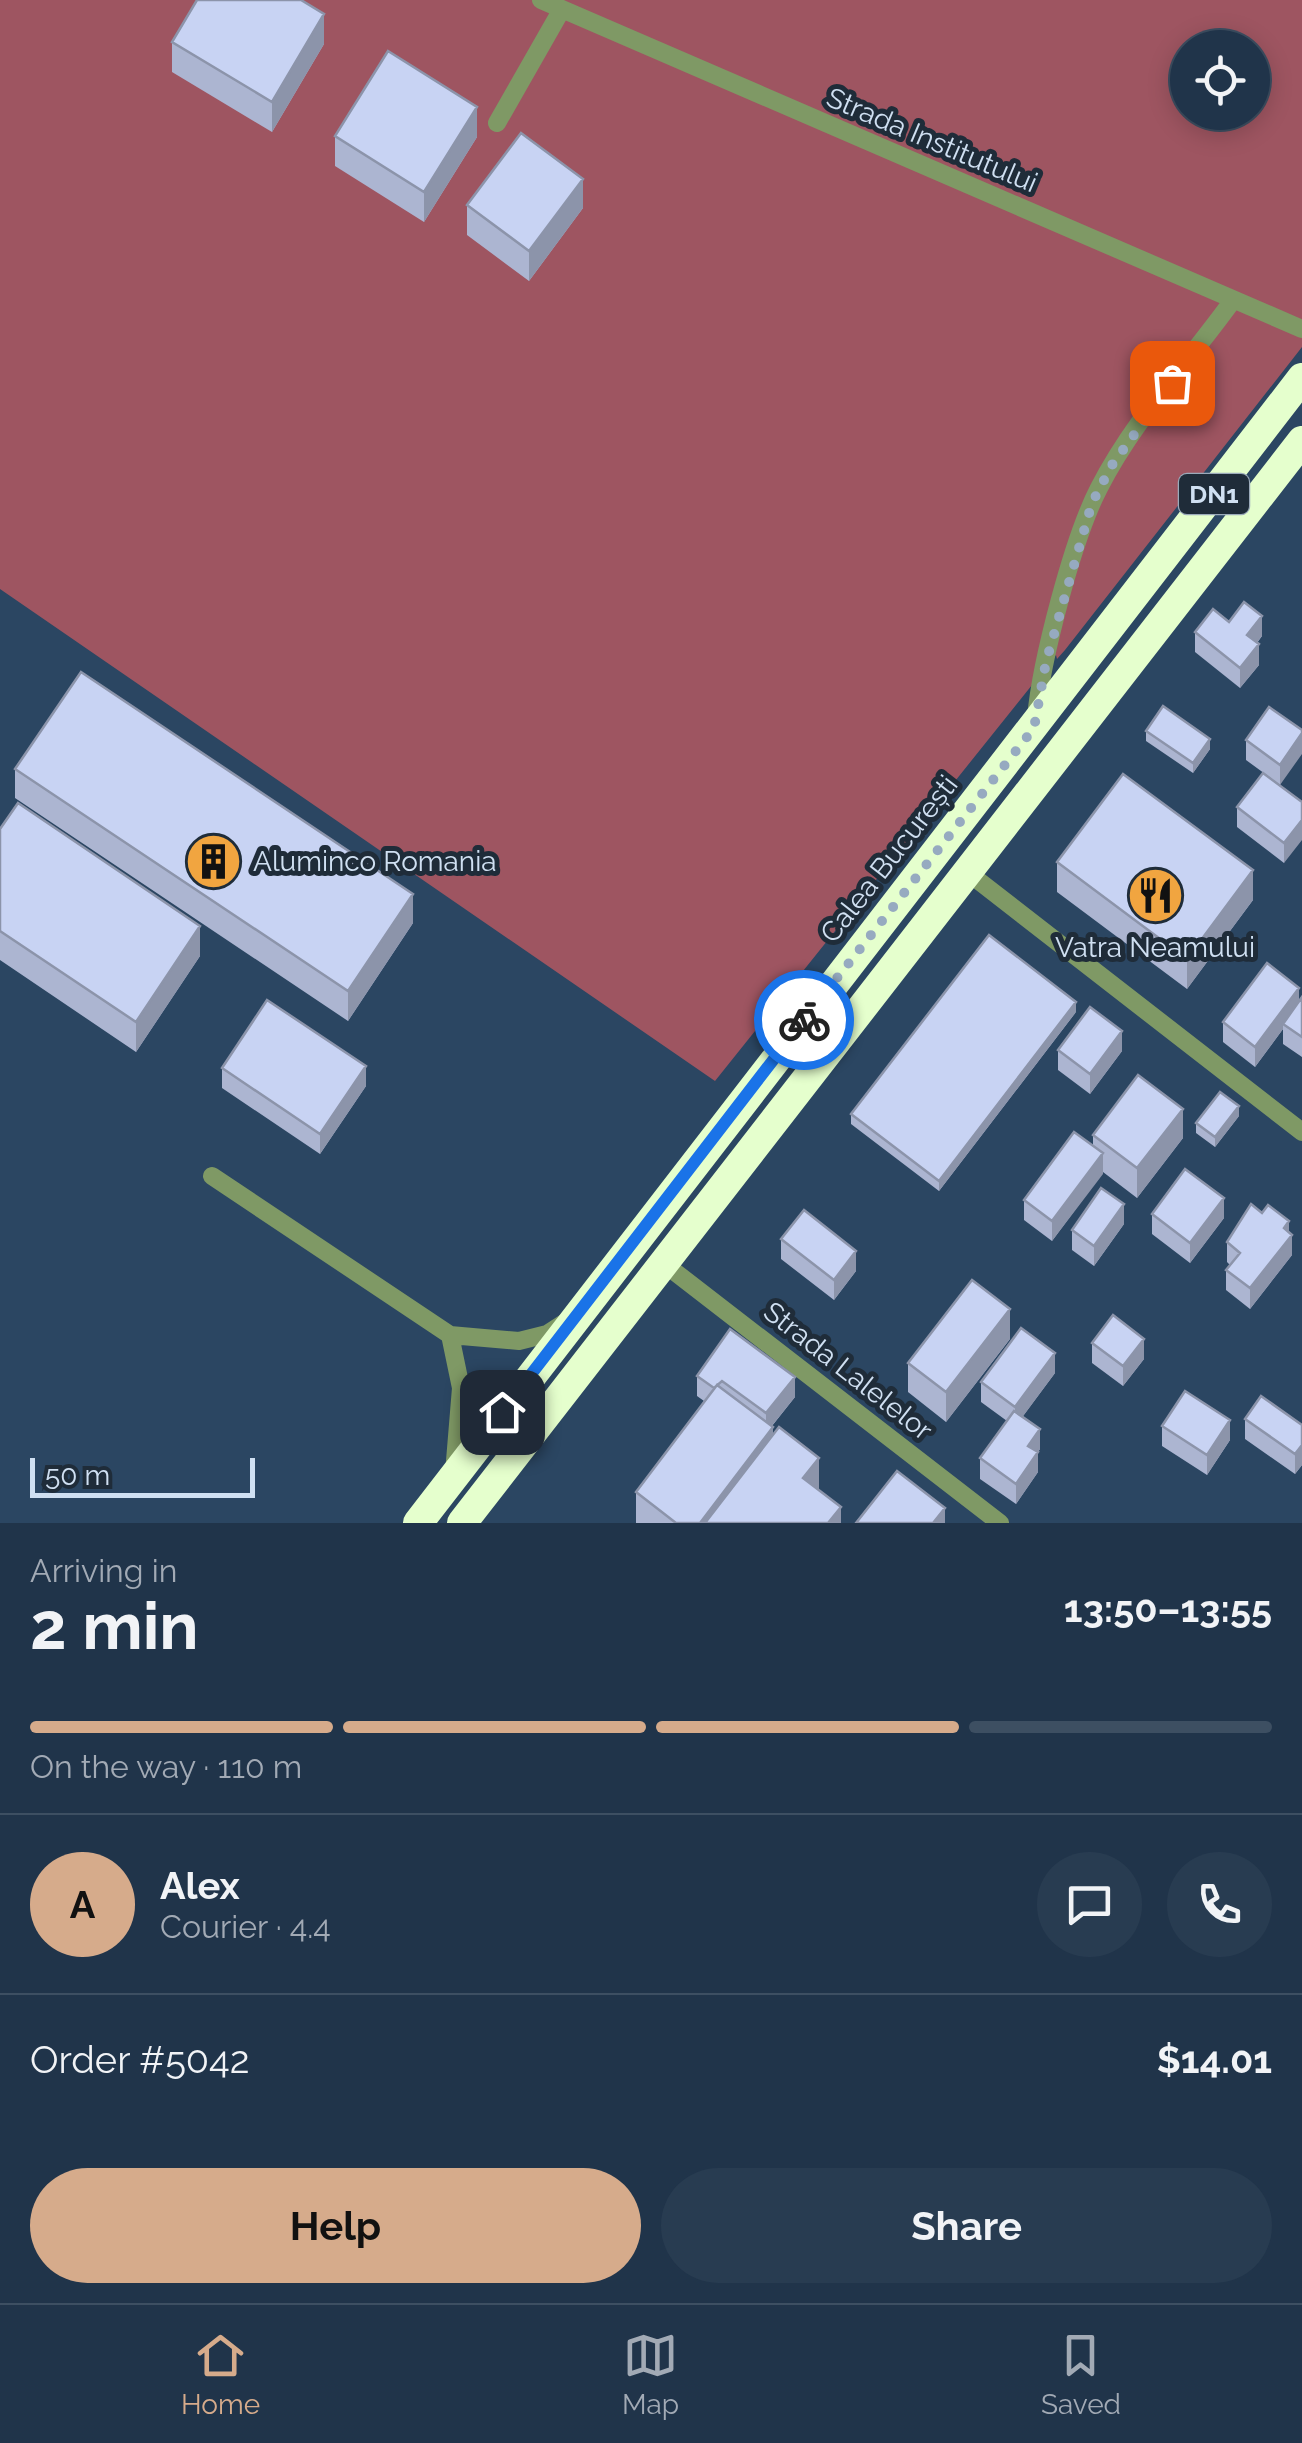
<!DOCTYPE html>
<meta charset="utf-8">
<style>
:root{--surface:#20344a;--page:#283c51;--text:#f1f3f6;--muted:#a2aab5;--line:#3d4f62;--accent:#d6ab8b}
body{margin:0;font-family:Raleway,sans-serif;background:var(--page);color:var(--text);height:100vh;display:flex;flex-direction:column;font-size:38px;white-space:nowrap}
*{box-sizing:border-box;margin:0}
p{font-size:32px;color:var(--muted)}
.icon{flex:none;width:55px;height:55px;fill:none;stroke:currentColor;stroke-width:2;stroke-linecap:round;stroke-linejoin:round}
.map{position:relative;height:1523px;overflow:hidden}
.drawer{display:flex;flex-direction:column;background:var(--surface);flex:1}
.drawer>*{flex:none}
.fabs{position:absolute;left:1170px;top:30px;display:grid;gap:20px}
.fabs a{display:grid;place-items:center;width:100px;height:100px;border-radius:50%;background:var(--surface);box-shadow:0 5px 25px #0003,0 0 0 2px var(--line);font-size:50px}
.scale{position:absolute;left:30px;bottom:25px;width:225px;box-sizing:border-box;padding-left:10px;border:5px solid #d0e0f2;border-top:0;font-size:28px;line-height:35px;white-space:nowrap;color:#d0e0f2;-webkit-text-stroke:8px #1f2c39;paint-order:stroke}
.pin{position:absolute;display:grid;place-items:center;width:85px;height:85px;color:#fff;margin:-42px;border-radius:20px;box-shadow:0 5px 15px #0006}
.courier{position:absolute;display:grid;place-items:center;width:100px;height:100px;margin:-50px;border:8px solid #1a73e8;border-radius:50%;background:#fff;color:#222;box-shadow:0 2px 12px #0007}
.summary em{font-style:normal;font-weight:700}
.summary div{display:flex;flex-direction:column-reverse}
.summary{display:flex;align-items:center;justify-content:space-between;height:170px;padding:0 30px}
h1{font-size:65px;font-weight:700;line-height:75px}
.bar{display:grid;grid-template-columns:repeat(4,1fr);gap:15px 10px;align-content:center;height:120px;padding:0 30px}
.bar i{height:12px;border-radius:8px;background:var(--line)}
.bar .current{background:var(--accent)}
.bar p{grid-column:span 4}
.line{display:flex;align-items:center;gap:25px;padding:0 30px;border-top:2px solid var(--line)}
.line div{flex:1}
.round{display:grid;place-items:center;flex:none;width:105px;height:105px;border-radius:52px;background:var(--page)}
.button{display:flex;gap:20px;margin-top:auto;padding:20px 30px}
.button a{flex:1;height:115px;border-radius:60px;background:var(--accent);color:#111;font-size:40px;font-weight:700;line-height:115px;text-align:center}
.button a+a{background:var(--page);color:var(--text)}
.tab-bar{display:flex;justify-content:space-around;align-items:center;height:140px;border-top:2px solid var(--line);background:var(--surface);font-size:28px;color:var(--muted)}
.tab-bar a{display:grid;justify-items:center;gap:5px}
.tab-bar .current{color:var(--accent)}
.map>svg:first-child{display:block}
.green{fill:#9e5561;fill-rule:evenodd}
.lines{fill:none;stroke-linecap:round;stroke-linejoin:round}
.minor{stroke:#7f9965;stroke-width:18}
.highway{stroke:#e5ffcd;stroke-width:30}
.wall{fill:#acb5d1}
.shaded-wall{fill:#8c94aa}
.building{fill:#c8d3f3;stroke:#8c94aa;stroke-width:2.5}
.done{stroke:#96aac0;stroke-width:10;stroke-dasharray:0 18}
.route{stroke:#1a73e8;stroke-width:12}
.labels{text-anchor:middle;dominant-baseline:central;stroke-width:10;stroke-linejoin:round;paint-order:stroke}
.shield{fill:#1f2c39;stroke:#9baaba;stroke-width:2.5}
.shield-label{font-size:25px;font-weight:bold;fill:#d0e0f2}
.street-label{font-size:28px;fill:#d0e0f2;stroke:#1f2c39}
.poi-label{font-size:28px;fill:#d0e0f2;stroke:#1f2c39;text-anchor:start}
</style>
<div class="map">
<svg width="1302" height="1523" viewBox="0 0 1302 1523">
<rect width="100%" height="100%" fill="#2b4662"/>
<path class="green" d="M 0,0 L 1302,0 L 1302,347 L 1065,650 L 1057,659 L 1056,655 L 715,1081 L 0,589 ZM 1188,48 L 1252,48 L 1252,112 L 1188,112 Z"/>
<g class="lines">
<path class="minor" d="M 541,0 L 1302,329
M 497,123 L 562,9
M 1036,718 C 1041,661 1073,538 1099,488 C 1133,421 1189,361 1233,300
M 966,871 L 1302,1132
M 212,1176 L 450,1335 L 519,1341 L 547,1334 L 564,1323
M 662,1262 L 1000,1523
M 450,1335 L 461,1388 L 454,1473"/>
<path class="highway" d="M 418,1523 L 1302,378
M 462,1523 L 1302,441"/>
</g>
<path class="wall" d="M 172,42 L 324,44 L 272,132 L 172,72 Z
M 335,136 L 477,137 L 424,222 L 335,166 Z
M 467,205 L 583,208 L 529,281 L 467,235 Z
M 1229,622 L 1262,636 L 1257,643 L 1259,665 L 1240,688 L 1195,652 L 1195,632 Z
M 1302,730 L 1280,785 L 1246,760 L 1246,740 Z
M 1146,731 L 1210,749 L 1193,773 L 1146,741 Z
M 15,769 L 413,923 L 348,1021 L 15,798 Z
M 1302,802 L 1284,863 L 1237,827 L 1237,807 Z
M 0,829 L 200,956 L 136,1052 L 0,960 Z
M 1057,862 L 1253,900 L 1187,989 L 1057,892 Z
M 1302,997 L 1302,1057 L 1283,1044 L 1283,1029 L 1255,1067 L 1223,1042 L 1223,1022 L 1299,1001 Z
M 1076,1012 L 939,1191 L 851,1124 L 851,1114 Z
M 1058,1050 L 1122,1051 L 1090,1094 L 1058,1070 Z
M 222,1068 L 366,1086 L 320,1154 L 222,1088 Z
M 1239,1116 L 1215,1147 L 1196,1133 L 1196,1123 Z
M 1093,1135 L 1183,1138 L 1137,1198 L 1103,1172 L 1052,1241 L 1024,1220 L 1024,1200 L 1093,1146 Z
M 1152,1214 L 1224,1218 L 1190,1263 L 1152,1234 Z
M 1124,1224 L 1094,1266 L 1072,1250 L 1072,1230 Z
M 1289,1233 L 1292,1255 L 1250,1309 L 1226,1290 L 1226,1270 L 1230,1265 L 1227,1262 L 1227,1242 Z
M 781,1239 L 856,1271 L 834,1300 L 781,1259 Z
M 1010,1339 L 946,1422 L 908,1392 L 908,1363 Z
M 1092,1343 L 1144,1359 L 1123,1386 L 1092,1363 Z
M 1055,1373 L 1023,1416 L 1040,1449 L 1038,1452 L 1038,1472 L 1016,1504 L 980,1479 L 980,1458 L 1007,1421 L 981,1402 L 981,1382 Z
M 697,1376 L 795,1397 L 772,1426 L 773,1435 L 819,1490 L 841,1523 L 636,1523 L 636,1492 L 704,1401 L 697,1396 Z
M 1245,1419 L 1302,1425 L 1302,1465 L 1295,1474 L 1245,1439 Z
M 1162,1426 L 1230,1440 L 1207,1475 L 1162,1446 Z"/>
<path class="shaded-wall" d="M 324,14 L 324,44 L 272,132 L 272,102 Z
M 477,107 L 477,137 L 424,222 L 424,192 Z
M 583,179 L 583,208 L 529,281 L 529,251 Z
M 1262,616 L 1262,636 L 1247,655 L 1247,635 Z
M 1259,644 L 1259,665 L 1240,688 L 1240,668 Z
M 1302,733 L 1302,754 L 1280,785 L 1280,765 Z
M 1210,739 L 1210,749 L 1193,773 L 1193,763 Z
M 1302,820 L 1302,840 L 1284,863 L 1284,843 Z
M 1253,870 L 1253,900 L 1187,989 L 1187,959 Z
M 413,894 L 413,923 L 348,1021 L 348,991 Z
M 200,926 L 200,956 L 136,1052 L 136,1022 Z
M 1299,988 L 1299,1008 L 1283,1024 L 1283,1029 L 1255,1067 L 1255,1047 Z
M 1076,1002 L 1076,1012 L 939,1191 L 939,1181 Z
M 1122,1031 L 1122,1051 L 1090,1094 L 1090,1074 Z
M 366,1066 L 366,1086 L 320,1154 L 320,1134 Z
M 1239,1106 L 1239,1116 L 1215,1147 L 1215,1137 Z
M 1183,1109 L 1183,1138 L 1137,1198 L 1137,1168 Z
M 1103,1153 L 1103,1174 L 1052,1241 L 1052,1221 Z
M 1224,1198 L 1224,1218 L 1190,1263 L 1190,1243 Z
M 1124,1204 L 1124,1224 L 1094,1266 L 1094,1246 Z
M 1289,1221 L 1289,1238 L 1292,1235 L 1292,1255 L 1250,1309 L 1250,1288 L 1284,1228 Z
M 856,1251 L 856,1271 L 834,1300 L 834,1280 Z
M 1010,1309 L 1010,1339 L 946,1422 L 946,1392 Z
M 1144,1339 L 1144,1359 L 1123,1386 L 1123,1366 Z
M 1055,1353 L 1055,1373 L 1015,1427 L 1015,1407 Z
M 795,1377 L 795,1397 L 766,1433 L 766,1413 Z
M 1230,1420 L 1230,1440 L 1207,1475 L 1207,1455 Z
M 773,1427 L 773,1465 L 729,1523 L 700,1523 Z
M 1040,1429 L 1040,1449 L 1028,1466 L 1028,1446 Z
M 1302,1445 L 1302,1465 L 1295,1474 L 1295,1454 Z
M 1038,1452 L 1038,1472 L 1016,1504 L 1016,1484 Z
M 819,1458 L 819,1496 L 803,1478 Z
M 841,1507 L 841,1523 L 828,1523 Z
M 945,1508 L 945,1523 L 933,1523 Z"/>
<path class="building" d="M 197,0 L 301,0 L 324,14 L 272,102 L 172,42 Z
M 388,51 L 477,107 L 424,192 L 335,136 Z
M 521,133 L 583,179 L 529,251 L 467,205 Z
M 1244,602 L 1262,616 L 1247,635 L 1259,644 L 1240,668 L 1195,632 L 1213,609 L 1229,622 Z
M 81,672 L 413,894 L 348,991 L 15,769 Z
M 1163,706 L 1210,739 L 1193,763 L 1146,731 Z
M 1269,707 L 1302,730 L 1302,733 L 1280,765 L 1246,740 Z
M 1263,773 L 1302,802 L 1302,820 L 1284,843 L 1237,807 Z
M 1123,774 L 1253,870 L 1187,959 L 1057,862 Z
M 18,803 L 200,926 L 136,1022 L 0,931 L 0,829 Z
M 989,935 L 1076,1002 L 939,1181 L 851,1114 Z
M 1267,963 L 1299,988 L 1255,1047 L 1223,1022 Z
M 1302,997 L 1302,1037 L 1283,1024 Z
M 267,1000 L 366,1066 L 320,1134 L 222,1068 Z
M 1090,1007 L 1122,1031 L 1090,1074 L 1058,1050 Z
M 1138,1075 L 1183,1109 L 1137,1168 L 1093,1135 Z
M 1220,1092 L 1239,1106 L 1215,1137 L 1196,1123 Z
M 1074,1132 L 1103,1153 L 1052,1221 L 1024,1200 Z
M 1185,1169 L 1224,1198 L 1190,1243 L 1152,1214 Z
M 1101,1188 L 1124,1204 L 1094,1246 L 1072,1230 Z
M 1251,1204 L 1262,1213 L 1268,1205 L 1289,1221 L 1284,1228 L 1292,1235 L 1250,1288 L 1226,1270 L 1240,1253 L 1227,1242 Z
M 804,1210 L 856,1251 L 834,1280 L 781,1239 Z
M 972,1280 L 1010,1309 L 946,1392 L 908,1363 Z
M 1113,1315 L 1144,1339 L 1123,1366 L 1092,1343 Z
M 1021,1328 L 1055,1353 L 1015,1407 L 981,1382 Z
M 730,1329 L 795,1377 L 766,1413 L 722,1381 L 714,1388 L 697,1376 Z
M 717,1385 L 773,1427 L 700,1523 L 676,1523 L 636,1492 Z
M 1185,1391 L 1230,1420 L 1207,1455 L 1162,1426 Z
M 1261,1396 L 1302,1425 L 1302,1445 L 1295,1454 L 1245,1419 Z
M 1014,1411 L 1040,1429 L 1028,1446 L 1038,1452 L 1016,1484 L 980,1458 Z
M 779,1427 L 819,1458 L 803,1478 L 841,1507 L 828,1523 L 705,1523 Z
M 897,1471 L 945,1508 L 933,1523 L 856,1523 Z"/>
<g class="lines">
<path class="done" d="M 804,1020 L 1034,728 L 1046,662 L 1092,503 L 1112,465 L 1172,383"/>
<path class="route" d="M 502,1412 L 804,1020"/>
</g>
<defs>
<symbol id="building-disc" viewBox="-11 -11 22 22"><circle r="9.5" fill="#f1a540" stroke="#1f2c39"/><path d="M-4-6H4V6H1V3H-1V6H-4ZM-2.5-4.3h1.7v1.8h-1.7ZM.8-4.3h1.7v1.8H.8ZM-2.5-1h1.7V.8h-1.7ZM.8-1h1.7V.8H.8Z" fill="#111"/></symbol>
<symbol id="restaurant-disc" viewBox="-11 -11 22 22"><circle r="9.5" fill="#f1a540" stroke="#1f2c39"/><path d="M-5-6h1v4h1v-4h1v4h1v-4h1v5L-1.5 .5V6h-2V.5L-5-1ZM5-6V6H3V1.5H1.5Q1.5-4 5-6Z" fill="#111"/></symbol>
</defs>
<g fill-rule="evenodd">
<use href="#building-disc" x="182" y="830" width="63" height="63"/>
<use href="#restaurant-disc" x="1124" y="864" width="63" height="63"/>
</g>
<g class="labels">
<rect class="shield" x="1179" y="474" width="70" height="40" rx="8"/>
<g class="shield-label">
<text x="1214" y="494">DN1</text>
</g>
<g class="street-label">
<text transform="translate(932 140) rotate(23)">Strada Institutului</text>
<text transform="translate(889 859) rotate(-52)">Calea București</text>
<text transform="translate(848 1371) rotate(38)">Strada Lalelelor</text>
</g>
<g class="poi-label">
<text x="253" y="861">Aluminco Romania</text>
<text x="1155" y="947" text-anchor="middle">Vatra Neamului</text>
</g>
</g>
</svg>
<div class="fabs">
<a><svg class="icon" aria-label="locate" viewBox="0 0 24 24"><circle cx="12" cy="12" r="6"/><path d="M12 2v4M12 18v4M2 12h4M18 12h4"/></svg></a>
</div>
<div class="scale">50 m</div>
<div class="pin" style="left:1172px;top:383px;background:#ea580c"><svg class="icon" aria-label="bag" viewBox="0 0 24 24"><path d="M5 8h14l-1 12H6zM9 8a3 3 0 0 1 6 0"/></svg></div>
<div class="pin" style="left:502px;top:1412px;background:#1f2937"><svg class="icon" aria-label="home" viewBox="0 0 24 24"><path d="M3 11l9-7 9 7M6 9v11h12V9"/></svg></div>
<div class="courier" style="left:804px;top:1020px"><svg class="icon" aria-label="bike" viewBox="0 0 24 24"><circle cx="6" cy="16" r="4"/><circle cx="18" cy="16" r="4"/><path d="M6 16l4-8h5l3 8M10 8l3 8H6M13 5h3"/></svg></div>
</div>
<section class="drawer">
<div class="summary"><div><h1>2 min</h1><p>Arriving in</p></div><em>13:50–13:55</em></div>
<div class="bar"><i class="current"></i><i class="current"></i><i class="current"></i><i></i><p>On the way · 110 m</p></div>
<div class="line" style="height:180px"><b class="round" style="background:var(--accent);color:#111">A</b><div><b>Alex</b><p>Courier · 4.4</p></div><a class="round"><svg class="icon" aria-label="chat" viewBox="0 0 24 24"><path d="M4 5h16v11H9l-5 4z"/></svg></a><a class="round"><svg class="icon" aria-label="phone" viewBox="0 0 24 24"><path d="M5 4h4l2 5-3 2q2 4 5 5l2-3 5 2v4C11 20 4 13 5 4z"/></svg></a></div>
<div class="line" style="height:130px"><div>Order #5042</div><b>$14.01</b></div>
<div class="button"><a>Help</a><a>Share</a></div>
</section>
<nav class="tab-bar">
<a class="current"><svg class="icon" aria-label="home" viewBox="0 0 24 24"><path d="M3 11l9-7 9 7M6 9v11h12V9"/></svg>Home</a>
<a><svg class="icon" aria-label="map" viewBox="0 0 24 24"><path d="M3 6l6-2 6 2 6-2v14l-6 2-6-2-6 2zM9 4v14M15 6v14"/></svg>Map</a>
<a><svg class="icon" aria-label="saved" viewBox="0 0 24 24"><path d="M7 4h10v16l-5-4-5 4z"/></svg>Saved</a>
</nav>
